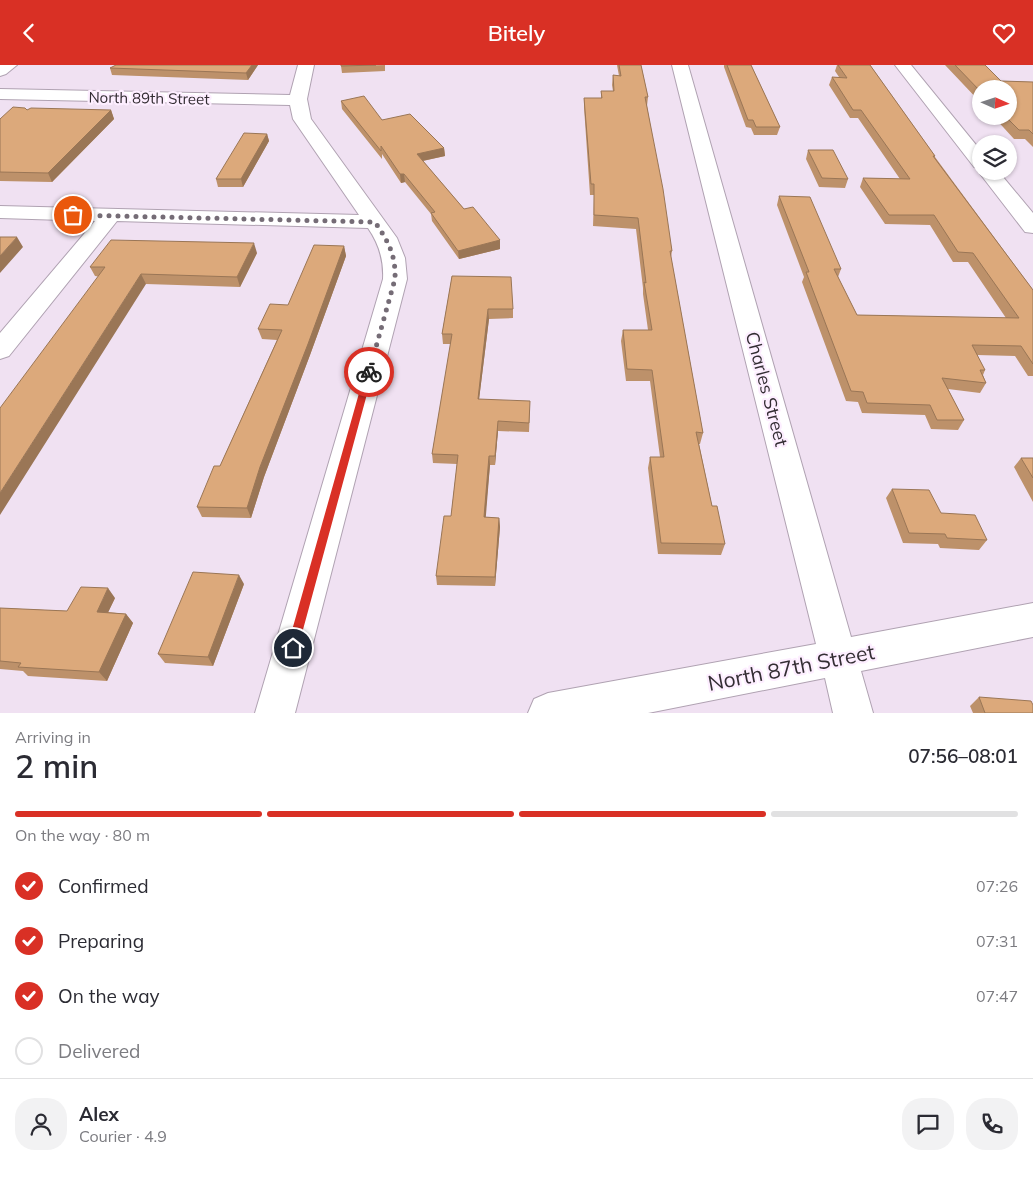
<!DOCTYPE html>
<meta charset="utf-8">
<style>
:root{--surface:#fff;--page:#f2f2f3;--text:#2b2b33;--muted:#7c7c81;--line:#e1e1e2;--accent:#d93025}
body{margin:0;font-family:Mulish,sans-serif;background:var(--page);color:var(--text);height:100vh;display:flex;flex-direction:column;font-size:19px;white-space:nowrap}
*{box-sizing:border-box;margin:0}
p{font-size:16px;color:var(--muted)}
.icon{flex:none;width:28px;height:28px;fill:none;stroke:currentColor;stroke-width:2;stroke-linecap:round;stroke-linejoin:round}
.map{position:relative;height:648px;overflow:hidden}
.side{display:flex;flex-direction:column;background:var(--surface);flex:1}
.side>*{flex:none}
.needle{width:32px;rotate:93deg}
.fabs{position:absolute;left:972px;top:15px;display:grid;gap:10px}
.fabs a{display:grid;place-items:center;width:45px;height:45px;border-radius:50%;background:var(--surface);box-shadow:0 1px 4px #0004;font-size:25px}
.pin{position:absolute;display:grid;place-items:center;width:42px;height:42px;color:#fff;margin:-21px;border:2px solid #fff;border-radius:50%;box-shadow:0 1px 5px #0007}
.courier{position:absolute;display:grid;place-items:center;width:50px;height:50px;margin:-25px;border:4px solid #d93025;border-radius:50%;background:#fff;color:#222;box-shadow:0 1px 6px #0007}
.overview em{font-style:normal;font-weight:600}
.overview div{display:flex;flex-direction:column-reverse}
.overview{display:flex;align-items:center;justify-content:space-between;height:85px;padding:0 15px}
h1{font-size:32px;font-weight:600;line-height:38px}
.bar{display:grid;grid-template-columns:repeat(4,1fr);gap:8px 5px;align-content:center;height:60px;padding:0 15px}
.bar i{height:6px;border-radius:4px;background:var(--line)}
.bar .on{background:var(--accent)}
.bar p{grid-column:span 4}
.line{display:flex;align-items:center;gap:12px;padding:0 15px;border-top:1px solid var(--line)}
.line div{flex:1}
.round{display:grid;place-items:center;flex:none;width:52px;height:52px;border-radius:20px;background:var(--page)}
ol{padding:0 15px;list-style:none}
li{display:flex;align-items:center;gap:15px;height:55px}
li p{margin-inline-start:auto}
li .icon{padding:5px;border-radius:50%;background:var(--accent);color:#fff;stroke-width:4}
li:last-child{color:var(--muted)}
li i{width:28px;height:28px;border:2px solid var(--line);border-radius:50%}
header{display:flex;justify-content:space-between;align-items:center;height:65px;padding:0 15px;background:var(--accent);color:#fff;font-size:22px;font-weight:600}
.map>svg:first-child{display:block}
.lines{fill:none;stroke-linecap:round;stroke-linejoin:round}
.minor-casing{stroke:#b0a2b2;stroke-width:2}
.tertiary-casing{stroke:#b0a2b2;stroke-width:2}
.minor{fill:#fff;fill-rule:evenodd}
.tertiary{fill:#fff;fill-rule:evenodd}
.wall{fill:#bd916a}
.shaded-wall{fill:#9a7656}
.building{fill:#dca97b;stroke:#9a7656}
.route{fill:#d93025}
.done{stroke:#756c76;stroke-width:5;stroke-dasharray:0 9}
.labels{text-anchor:middle;dominant-baseline:central;stroke-width:4.5;stroke-linejoin:round;paint-order:stroke}
.far-street-label{font-size:15px;fill:#332d33;stroke:#fdeeff}
.street-label{font-size:18px;fill:#332d33;stroke:#fdeeff}
.near-street-label{font-size:21px;fill:#332d33;stroke:#fdeeff}
</style>
<header><svg class="icon" aria-label="back" viewBox="0 0 24 24"><path d="M15 5l-7 7 7 7"/></svg>Bitely<svg class="icon" aria-label="heart" viewBox="0 0 24 24"><path d="M12 20l-8-8c-3-5 5-10 8-4 3-6 11-1 8 4z"/></svg></header>
<div class="map">
<svg width="1033" height="648" viewBox="0 0 1033 648">
<rect width="100%" height="100%" fill="#f0e1f2"/>
<g class="lines">
<defs>
<path id="minor" d="M 298,0 L 314,0 L 307,34 L 311,54 L 397,173 L 405,193 L 407,214 L 295,648 L 255,648 L 383,214 C 384,195 379,179 368,163 L 117,156 L 9,291 L 0,294 L 0,268 L 95,156 L 0,153 L 0,141 L 359,150 L 293,54 L 290,40 L 0,34 L 0,24 L 290,30 Z
M 672,0 L 688,0 L 851,572 L 1033,538 L 1033,572 L 861,606 L 873,648 L 833,648 L 825,613 L 648,648 L 528,648 L 534,634 L 548,628 L 816,579 Z
M 895,0 L 911,0 L 981,86 L 981,106 L 998,106 L 1033,148 L 1033,168 L 1025,167 L 981,110 L 978,106 L 980,103 L 974,102 Z"/>
<path id="tertiary" d="M 0,0 L 17,0 L 6,9 L 0,11 Z"/>
</defs>
<use href="#minor" class="minor-casing"/>
<use href="#tertiary" class="tertiary-casing"/>
<use href="#minor" class="minor"/>
<use href="#tertiary" class="tertiary"/>
</g>
<path class="wall" d="M 258,0 L 248,15 L 112,10 L 110,3 Z
M 385,0 L 385,6 L 342,8 L 341,1 Z
M 617,0 L 641,0 L 648,32 L 647,41 L 672,186 L 671,192 L 703,368 L 700,379 L 699,379 L 712,441 L 725,479 L 721,490 L 658,489 L 648,403 L 650,392 L 660,392 L 650,316 L 626,316 L 621,276 L 623,265 L 648,265 L 643,229 L 643,223 L 636,164 L 593,161 L 594,130 L 590,130 L 584,42 L 584,33 L 601,33 L 601,26 L 613,26 L 612,20 L 613,10 L 619,11 Z
M 724,0 L 751,0 L 780,62 L 777,70 L 754,70 L 751,63 L 746,62 L 724,2 Z
M 837,0 L 870,0 L 935,91 L 935,92 L 1033,225 L 1033,311 L 1028,311 L 1015,291 L 977,290 L 985,305 L 983,310 L 986,318 L 980,328 L 948,324 L 964,355 L 958,365 L 931,364 L 925,350 L 862,348 L 858,337 L 846,336 L 802,217 L 804,212 L 777,140 L 779,131 L 841,204 L 838,212 L 857,250 L 1006,253 L 968,197 L 953,197 L 930,160 L 885,159 L 860,122 L 863,113 L 900,114 L 858,53 L 850,53 L 829,20 L 832,12 L 839,12 L 835,6 Z
M 945,0 L 985,0 L 1001,16 L 1033,17 L 1033,82 L 1025,74 L 1014,74 L 993,51 L 1009,51 L 981,24 L 981,38 Z
M 341,36 L 444,83 L 445,91 L 423,96 L 464,144 L 500,175 L 500,184 L 459,194 L 432,156 L 431,149 L 405,117 L 401,118 L 382,89 L 382,94 L 342,44 Z
M 27,45 L 111,45 L 114,54 L 52,117 L 0,116 L 0,54 Z
M 267,69 L 269,76 L 243,122 L 218,122 L 216,114 Z
M 808,85 L 848,114 L 845,123 L 819,122 L 806,94 Z
M 344,181 L 346,191 L 310,290 L 264,412 L 251,453 L 202,452 L 197,442 L 220,401 L 277,275 L 262,274 L 258,264 L 288,240 Z
M 257,188 L 240,222 L 146,219 L 95,211 L 90,202 Z
M 452,211 L 513,244 L 513,253 L 489,254 L 479,334 L 530,345 L 529,367 L 498,366 L 495,400 L 490,400 L 485,452 L 499,453 L 500,462 L 495,521 L 437,520 L 436,511 L 451,451 L 457,399 L 433,398 L 432,389 L 451,279 L 443,279 L 442,269 Z
M 1021,393 L 1033,393 L 1033,437 L 1014,402 Z
M 892,424 L 941,448 L 987,475 L 979,485 L 940,483 L 938,479 L 903,478 L 886,433 Z
M 244,519 L 213,601 L 165,598 L 158,589 Z
M 115,533 L 108,547 L 126,549 L 133,558 L 107,616 L 28,611 L 23,606 L 0,604 L 0,543 L 67,546 Z
M 979,632 L 1033,648 L 973,648 L 970,641 Z"/>
<path class="shaded-wall" d="M 252,0 L 258,0 L 248,15 L 246,8 Z
M 111,45 L 114,54 L 52,117 L 48,108 Z
M 267,69 L 269,76 L 243,122 L 241,114 Z
M 444,83 L 445,91 L 417,97 L 417,89 Z
M 400,109 L 404,109 L 405,117 L 401,118 Z
M 17,172 L 23,182 L 0,208 L 0,191 Z
M 500,175 L 500,184 L 459,194 L 458,186 Z
M 254,178 L 257,188 L 240,222 L 237,212 Z
M 344,181 L 346,191 L 310,290 L 264,412 L 251,453 L 247,443 L 260,402 Z
M 141,209 L 146,219 L 0,450 L 0,428 Z
M 488,244 L 489,254 L 478,343 L 478,334 Z
M 498,356 L 498,366 L 495,400 L 495,391 Z
M 489,391 L 490,400 L 485,462 L 484,452 Z
M 499,453 L 500,462 L 495,521 L 495,512 Z
M 239,510 L 244,519 L 213,601 L 208,592 Z
M 108,523 L 115,533 L 104,556 L 97,547 Z
M 126,549 L 133,558 L 107,616 L 99,607 Z"/>
<path class="building" d="M 116,0 L 252,0 L 246,8 L 110,3 Z
M 341,0 L 376,0 L 341,1 Z
M 619,0 L 641,0 L 648,32 L 645,32 L 663,124 L 672,186 L 670,186 L 703,368 L 696,367 L 712,441 L 717,441 L 725,479 L 661,478 L 650,392 L 664,392 L 652,305 L 627,304 L 623,265 L 652,265 L 644,217 L 646,218 L 638,153 L 594,150 L 594,119 L 591,119 L 584,33 L 602,33 L 601,26 L 614,26 L 613,10 L 621,11 Z
M 727,0 L 751,0 L 780,62 L 756,62 L 753,55 L 748,55 Z
M 838,0 L 870,0 L 935,91 L 933,91 L 1033,225 L 1033,299 L 1021,281 L 972,280 L 985,305 L 980,305 L 986,318 L 942,313 L 964,355 L 937,355 L 930,340 L 867,338 L 863,327 L 851,326 L 806,207 L 809,207 L 779,131 L 810,132 L 841,204 L 834,204 L 857,250 L 1019,253 L 973,188 L 958,187 L 934,150 L 889,150 L 863,113 L 910,114 L 861,45 L 853,45 L 832,12 L 847,13 Z
M 955,0 L 985,0 L 1001,16 L 1033,17 L 1033,69 L 1029,65 L 1019,65 L 1005,51 L 1009,51 L 1009,24 L 981,24 L 981,27 Z
M 364,31 L 382,55 L 410,49 L 444,83 L 417,89 L 464,144 L 473,142 L 500,175 L 458,186 L 431,148 L 435,147 L 404,109 L 400,109 L 381,81 L 381,86 L 341,36 Z
M 13,42 L 25,43 L 27,45 L 31,43 L 111,45 L 48,108 L 0,107 L 0,54 Z
M 244,68 L 267,69 L 241,114 L 216,114 Z
M 808,85 L 833,85 L 848,114 L 822,113 Z
M 0,172 L 17,172 L 0,191 Z
M 111,175 L 254,178 L 237,212 L 141,209 L 0,428 L 0,343 L 105,202 L 90,202 Z
M 314,180 L 344,181 L 308,279 L 260,402 L 247,443 L 197,442 L 214,401 L 220,401 L 282,265 L 258,264 L 270,239 L 288,240 Z
M 452,211 L 511,212 L 513,244 L 488,244 L 478,334 L 530,336 L 529,358 L 498,356 L 495,391 L 489,391 L 484,452 L 499,453 L 495,512 L 436,511 L 444,451 L 451,451 L 458,390 L 432,389 L 452,269 L 442,269 Z
M 1021,393 L 1033,393 L 1033,413 Z
M 892,424 L 929,425 L 941,448 L 975,450 L 987,475 L 947,473 L 945,469 L 909,468 Z
M 193,507 L 239,510 L 208,592 L 158,589 Z
M 81,522 L 108,523 L 97,547 L 126,549 L 99,607 L 18,602 L 21,598 L 0,596 L 0,543 L 67,546 Z
M 979,632 L 1031,636 L 1033,640 L 1033,648 L 985,648 Z"/>
<path class="route" d="M 369,304 L 373,307 L 298,583 L 297,587 L 293,588 L 289,587 L 287,583 L 365,307 Z"/>
<g class="lines">
<path class="done" d="M 73,150 L 375,157 C 388,176 396,190 395,214 L 369,307"/>
</g>
<g class="labels">
<g class="far-street-label">
<text transform="translate(149 33) rotate(1)">North 89th Street</text>
</g>
<g class="street-label">
<text transform="translate(767 324) rotate(75)">Charles Street</text>
</g>
<g class="near-street-label">
<text transform="translate(791 602) rotate(-11)">North 87th Street</text>
</g>
</g>
</svg>
<div class="fabs">
<a><svg class="needle" viewBox="-14 -14 28 28"><path d="M0-13l5 13h-10z" fill="#e53935"/><path d="M0 13l5-13h-10z" fill="#7c7c81"/></svg></a>
<a><svg class="icon" aria-label="layers" viewBox="0 0 24 24"><path d="M12 4l9 5-9 5-9-5zM3 14l9 5 9-5"/></svg></a>
</div>
<div class="pin" style="left:73px;top:150px;background:#ea580c"><svg class="icon" aria-label="bag" viewBox="0 0 24 24"><path d="M5 8h14l-1 12H6zM9 8a3 3 0 0 1 6 0"/></svg></div>
<div class="pin" style="left:293px;top:583px;background:#1f2937"><svg class="icon" aria-label="home" viewBox="0 0 24 24"><path d="M3 11l9-7 9 7M6 9v11h12V9"/></svg></div>
<div class="courier" style="left:369px;top:307px"><svg class="icon" aria-label="bike" viewBox="0 0 24 24"><circle cx="6" cy="16" r="4"/><circle cx="18" cy="16" r="4"/><path d="M6 16l4-8h5l3 8M10 8l3 8H6M13 5h3"/></svg></div>
</div>
<section class="side">
<div class="overview"><div><h1>2 min</h1><p>Arriving in</p></div><em>07:56–08:01</em></div>
<div class="bar"><i class="on"></i><i class="on"></i><i class="on"></i><i></i><p>On the way · 80 m</p></div>
<ol>
<li><svg class="icon" aria-label="check" viewBox="0 0 24 24"><path d="M5 12l5 5 9-10"/></svg>Confirmed<p>07:26</p></li>
<li><svg class="icon" aria-label="check" viewBox="0 0 24 24"><path d="M5 12l5 5 9-10"/></svg>Preparing<p>07:31</p></li>
<li><svg class="icon" aria-label="check" viewBox="0 0 24 24"><path d="M5 12l5 5 9-10"/></svg>On the way<p>07:47</p></li>
<li><i></i>Delivered</li>
</ol>
<div class="line" style="height:90px"><a class="round"><svg class="icon" aria-label="person" viewBox="0 0 24 24"><circle cx="12" cy="8" r="4"/><path d="M4 21q1-7 8-7t8 7"/></svg></a><div><b>Alex</b><p>Courier · 4.9</p></div><a class="round"><svg class="icon" aria-label="chat" viewBox="0 0 24 24"><path d="M4 5h16v11H9l-5 4z"/></svg></a><a class="round"><svg class="icon" aria-label="phone" viewBox="0 0 24 24"><path d="M5 4h4l2 5-3 2q2 4 5 5l2-3 5 2v4C11 20 4 13 5 4z"/></svg></a></div>
</section>
